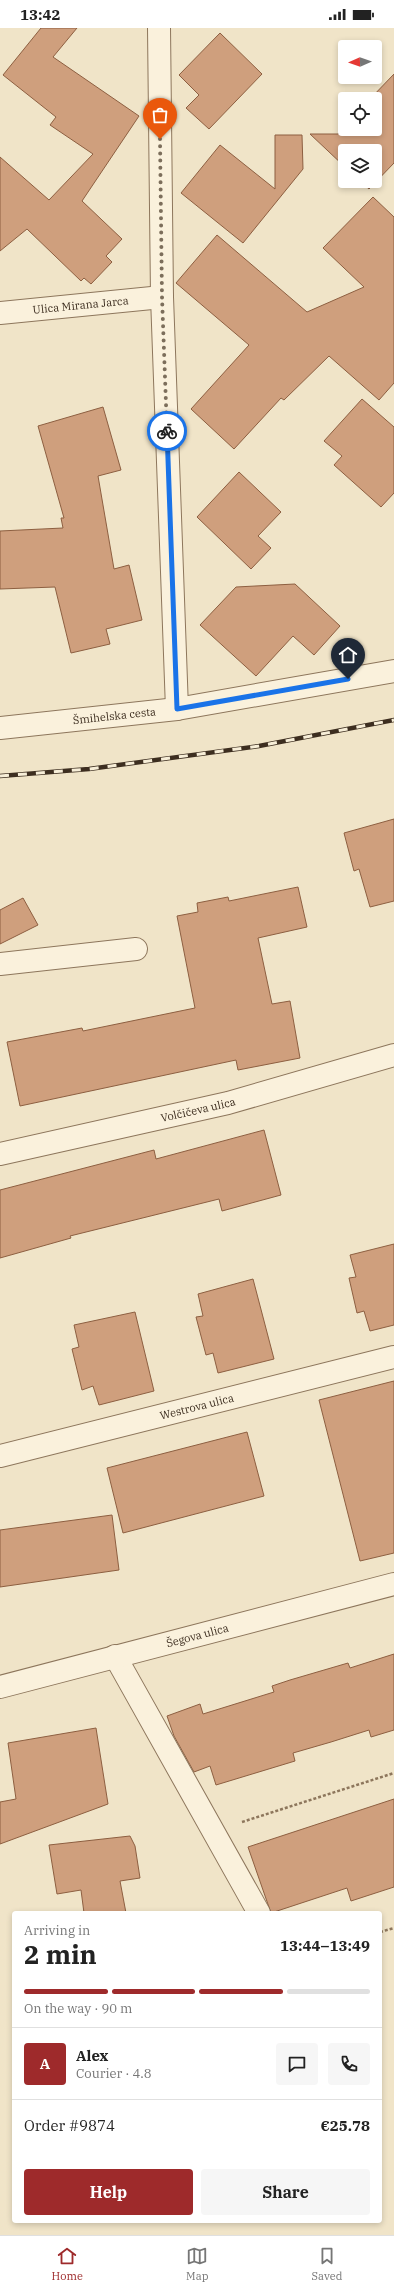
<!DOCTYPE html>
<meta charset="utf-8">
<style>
:root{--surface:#fff;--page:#f6f6f6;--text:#222;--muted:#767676;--line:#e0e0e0;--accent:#9e2a2b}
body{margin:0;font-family:"IBM Plex Serif",serif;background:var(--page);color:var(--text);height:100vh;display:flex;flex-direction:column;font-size:15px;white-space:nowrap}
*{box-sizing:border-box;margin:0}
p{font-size:13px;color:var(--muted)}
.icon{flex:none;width:22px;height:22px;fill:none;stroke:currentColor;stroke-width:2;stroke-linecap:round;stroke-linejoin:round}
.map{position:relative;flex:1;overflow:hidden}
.details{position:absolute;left:12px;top:1883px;width:370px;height:312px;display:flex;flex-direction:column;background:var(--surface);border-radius:4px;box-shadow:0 2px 6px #0003}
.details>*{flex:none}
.needle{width:26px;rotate:268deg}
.buttons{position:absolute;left:338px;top:12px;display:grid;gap:8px}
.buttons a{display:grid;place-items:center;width:44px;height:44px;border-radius:4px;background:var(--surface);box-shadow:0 2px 6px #0003;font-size:20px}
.pin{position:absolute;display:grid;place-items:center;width:34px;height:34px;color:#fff;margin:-41px -17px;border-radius:50% 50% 50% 0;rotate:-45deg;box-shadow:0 0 4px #0007}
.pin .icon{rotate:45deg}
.courier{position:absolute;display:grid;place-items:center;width:40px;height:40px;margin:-20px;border:3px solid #1a73e8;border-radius:50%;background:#fff;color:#222;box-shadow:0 1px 5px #0007}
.headline em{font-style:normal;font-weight:700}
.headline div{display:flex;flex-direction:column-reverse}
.headline{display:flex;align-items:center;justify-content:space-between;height:68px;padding:0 12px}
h1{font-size:26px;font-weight:700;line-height:30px}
.bar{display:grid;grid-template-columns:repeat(4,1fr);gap:6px 4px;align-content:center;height:48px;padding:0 12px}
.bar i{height:5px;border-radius:3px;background:var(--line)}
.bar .on{background:var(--accent)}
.bar p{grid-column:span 4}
.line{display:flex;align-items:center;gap:10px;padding:0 12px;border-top:1px solid var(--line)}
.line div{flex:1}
.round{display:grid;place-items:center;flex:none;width:42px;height:42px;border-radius:4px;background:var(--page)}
.primary-button{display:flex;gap:8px;margin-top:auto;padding:8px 12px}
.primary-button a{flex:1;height:46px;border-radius:4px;background:var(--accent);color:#fff;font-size:16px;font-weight:700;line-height:46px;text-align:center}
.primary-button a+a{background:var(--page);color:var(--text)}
.status{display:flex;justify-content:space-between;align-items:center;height:28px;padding:0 20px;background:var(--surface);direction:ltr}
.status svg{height:11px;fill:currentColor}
.menu{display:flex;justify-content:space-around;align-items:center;height:56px;border-top:1px solid var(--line);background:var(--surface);font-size:11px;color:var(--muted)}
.menu a{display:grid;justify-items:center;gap:2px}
.menu .on{color:var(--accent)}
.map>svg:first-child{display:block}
.building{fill:#cf9f7d;stroke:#8d5f41}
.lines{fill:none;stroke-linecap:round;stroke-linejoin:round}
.minor-casing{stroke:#8d765c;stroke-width:24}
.tertiary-casing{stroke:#8d765c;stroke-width:24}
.path{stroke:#8d765c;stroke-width:2.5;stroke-dasharray:3 2;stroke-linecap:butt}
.minor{stroke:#faf1dc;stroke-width:22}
.tertiary{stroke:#faf1dc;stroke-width:22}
.rail-casing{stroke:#3d2e20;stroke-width:4.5}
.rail{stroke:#f7eed8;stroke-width:3;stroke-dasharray:9;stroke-linecap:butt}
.done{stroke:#7c6e5b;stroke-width:4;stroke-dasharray:0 7.2}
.route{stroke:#1a73e8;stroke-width:5}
.labels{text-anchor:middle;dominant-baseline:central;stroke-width:3;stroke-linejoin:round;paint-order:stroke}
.street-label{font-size:11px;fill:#3d2e20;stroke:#f7eed8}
</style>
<div class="status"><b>13:42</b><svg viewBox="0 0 49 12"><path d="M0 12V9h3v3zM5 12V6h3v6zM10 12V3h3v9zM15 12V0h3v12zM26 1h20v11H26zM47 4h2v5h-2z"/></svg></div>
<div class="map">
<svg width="394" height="2207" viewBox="0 0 394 2207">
<rect width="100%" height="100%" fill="#f0e4c8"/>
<path class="building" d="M 41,0 L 77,0 L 53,29 L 139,88 L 82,173 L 122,211 L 106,228 L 112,234 L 91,256 L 84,250 L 81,253 L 27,201 L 0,223 L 0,129 L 49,172 L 93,126 L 50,97 L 56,89 L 3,47 Z
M 220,5 L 262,46 L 209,101 L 186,80 L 199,67 L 179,47 Z
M 394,46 L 394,135 L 369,161 L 360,153 L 375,153 L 375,123 L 345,123 L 345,139 L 310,106 L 338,106 L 345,98 L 345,101 L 375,101 L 375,71 L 370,71 Z
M 275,107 L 302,107 L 303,141 L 243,215 L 181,165 L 220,117 L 275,161 Z
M 373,169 L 394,189 L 394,355 L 379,372 L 329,328 L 284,372 L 281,370 L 234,421 L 191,381 L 249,317 L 176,255 L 217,207 L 307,284 L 364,259 L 323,220 Z
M 362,371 L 394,399 L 394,465 L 381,479 L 334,437 L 342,428 L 324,413 Z
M 103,379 L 121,442 L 98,448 L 114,541 L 129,537 L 142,592 L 106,601 L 110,616 L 71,625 L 55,559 L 0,561 L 0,503 L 63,500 L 61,490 L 64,490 L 38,398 Z
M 239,444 L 281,484 L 258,508 L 271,520 L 251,541 L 197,489 Z
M 295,556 L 340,598 L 314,627 L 293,608 L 256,648 L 200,597 L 236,559 Z
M 394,791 L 394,873 L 370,879 L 359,841 L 354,843 L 344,805 Z
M 298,859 L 307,899 L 258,910 L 272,976 L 290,973 L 300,1030 L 238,1042 L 236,1032 L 20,1078 L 7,1014 L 82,1000 L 83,1003 L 195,980 L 177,888 L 198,884 L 197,875 L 228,869 L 229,873 Z
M 23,870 L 38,897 L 0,916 L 0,882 Z
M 264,1102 L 281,1167 L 222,1183 L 219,1171 L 70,1208 L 71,1210 L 0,1230 L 0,1162 L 154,1122 L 156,1131 Z
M 394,1216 L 394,1297 L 370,1303 L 364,1283 L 357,1285 L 349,1250 L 356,1249 L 350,1227 Z
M 253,1251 L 274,1331 L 218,1345 L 213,1325 L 206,1327 L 196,1289 L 203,1288 L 198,1266 Z
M 135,1284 L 154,1363 L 99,1377 L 93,1358 L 82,1362 L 72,1321 L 79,1319 L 74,1297 Z
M 394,1353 L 394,1525 L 360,1533 L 319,1372 Z
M 247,1404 L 264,1468 L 123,1505 L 107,1440 Z
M 112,1487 L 119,1542 L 0,1559 L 0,1502 Z
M 394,1626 L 394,1702 L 371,1709 L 369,1702 L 331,1714 L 293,1725 L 295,1733 L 216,1757 L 210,1738 L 194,1744 L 174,1708 L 167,1688 L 200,1676 L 203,1686 L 274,1664 L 272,1658 L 290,1652 L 348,1635 L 350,1640 Z
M 96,1700 L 108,1776 L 0,1816 L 0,1774 L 16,1771 L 8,1715 Z
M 394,1771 L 394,1859 L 351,1873 L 347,1860 L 271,1885 L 248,1819 Z
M 130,1808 L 135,1818 L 140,1850 L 120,1853 L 126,1885 L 84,1885 L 81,1862 L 57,1866 L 49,1817 Z"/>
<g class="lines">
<defs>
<g id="minor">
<path d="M 159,0 L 162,269 L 177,681"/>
<path id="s1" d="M 0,285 L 162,269"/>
<path d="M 0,936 L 136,921"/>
<path id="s2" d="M 0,1126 L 228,1075 L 394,1027"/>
<path id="s3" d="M 0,1428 L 394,1329"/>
<path d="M 115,1628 L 259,1885"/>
<path id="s4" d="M 0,1659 L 394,1556"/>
</g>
<g id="tertiary">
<path id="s5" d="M 0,700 L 177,681 L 394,643"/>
</g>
</defs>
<use href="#minor" class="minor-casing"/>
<use href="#tertiary" class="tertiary-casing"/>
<path class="path" d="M 242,1794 L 394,1745
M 380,1904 L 394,1900"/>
<use href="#minor" class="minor"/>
<use href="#tertiary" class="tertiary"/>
<defs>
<path id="rail" d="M 0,748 L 89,741 L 259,718 L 394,692"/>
</defs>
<use href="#rail" class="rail-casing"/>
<use href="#rail" class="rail"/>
</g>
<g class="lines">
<path class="done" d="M 160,111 L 162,269 L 167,403"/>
<path class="route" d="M 167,403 L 177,681 L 348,651"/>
</g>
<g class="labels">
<g class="street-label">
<text stroke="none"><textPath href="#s1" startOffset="81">Ulica Mirana Jarca</textPath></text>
<text stroke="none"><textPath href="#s5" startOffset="115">Šmihelska cesta</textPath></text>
<text stroke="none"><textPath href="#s2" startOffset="203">Volčičeva ulica</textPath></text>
<text stroke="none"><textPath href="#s3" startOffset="203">Westrova ulica</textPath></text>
<text stroke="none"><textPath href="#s4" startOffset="204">Šegova ulica</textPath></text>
</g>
</g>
</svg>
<div class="buttons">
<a><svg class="needle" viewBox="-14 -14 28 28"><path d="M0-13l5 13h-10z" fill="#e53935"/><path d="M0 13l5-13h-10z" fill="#767676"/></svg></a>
<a><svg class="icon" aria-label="locate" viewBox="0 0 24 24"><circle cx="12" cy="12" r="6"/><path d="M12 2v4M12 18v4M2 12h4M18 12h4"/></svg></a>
<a><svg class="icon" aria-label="layers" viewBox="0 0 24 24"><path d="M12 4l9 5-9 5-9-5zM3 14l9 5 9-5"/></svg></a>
</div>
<div class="pin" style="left:160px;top:111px;background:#ea580c"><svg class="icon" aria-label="bag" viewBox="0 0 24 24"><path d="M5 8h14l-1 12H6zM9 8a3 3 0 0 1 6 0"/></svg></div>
<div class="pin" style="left:348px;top:651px;background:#1f2937"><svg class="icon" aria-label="home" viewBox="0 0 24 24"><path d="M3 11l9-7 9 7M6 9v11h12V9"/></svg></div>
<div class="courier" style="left:167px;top:403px"><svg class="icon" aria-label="bike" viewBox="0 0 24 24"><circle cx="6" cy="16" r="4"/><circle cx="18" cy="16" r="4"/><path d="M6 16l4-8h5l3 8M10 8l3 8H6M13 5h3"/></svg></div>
<section class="details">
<div class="headline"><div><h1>2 min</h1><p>Arriving in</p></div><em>13:44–13:49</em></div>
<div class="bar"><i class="on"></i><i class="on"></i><i class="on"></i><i></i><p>On the way · 90 m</p></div>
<div class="line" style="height:72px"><b class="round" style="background:var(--accent);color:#fff">A</b><div><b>Alex</b><p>Courier · 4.8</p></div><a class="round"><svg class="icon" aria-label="chat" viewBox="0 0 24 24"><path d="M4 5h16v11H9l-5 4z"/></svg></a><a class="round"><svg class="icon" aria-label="phone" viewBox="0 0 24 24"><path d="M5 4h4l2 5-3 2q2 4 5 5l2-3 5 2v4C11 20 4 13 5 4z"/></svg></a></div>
<div class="line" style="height:52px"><div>Order #9874</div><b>€25.78</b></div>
<div class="primary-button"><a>Help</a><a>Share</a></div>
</section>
</div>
<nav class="menu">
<a class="on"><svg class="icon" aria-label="home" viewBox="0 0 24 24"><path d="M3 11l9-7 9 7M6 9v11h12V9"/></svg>Home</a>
<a><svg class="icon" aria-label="map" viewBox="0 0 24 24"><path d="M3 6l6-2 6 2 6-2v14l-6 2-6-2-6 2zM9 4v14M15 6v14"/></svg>Map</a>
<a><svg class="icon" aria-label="saved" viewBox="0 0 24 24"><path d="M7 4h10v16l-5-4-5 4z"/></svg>Saved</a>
</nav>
